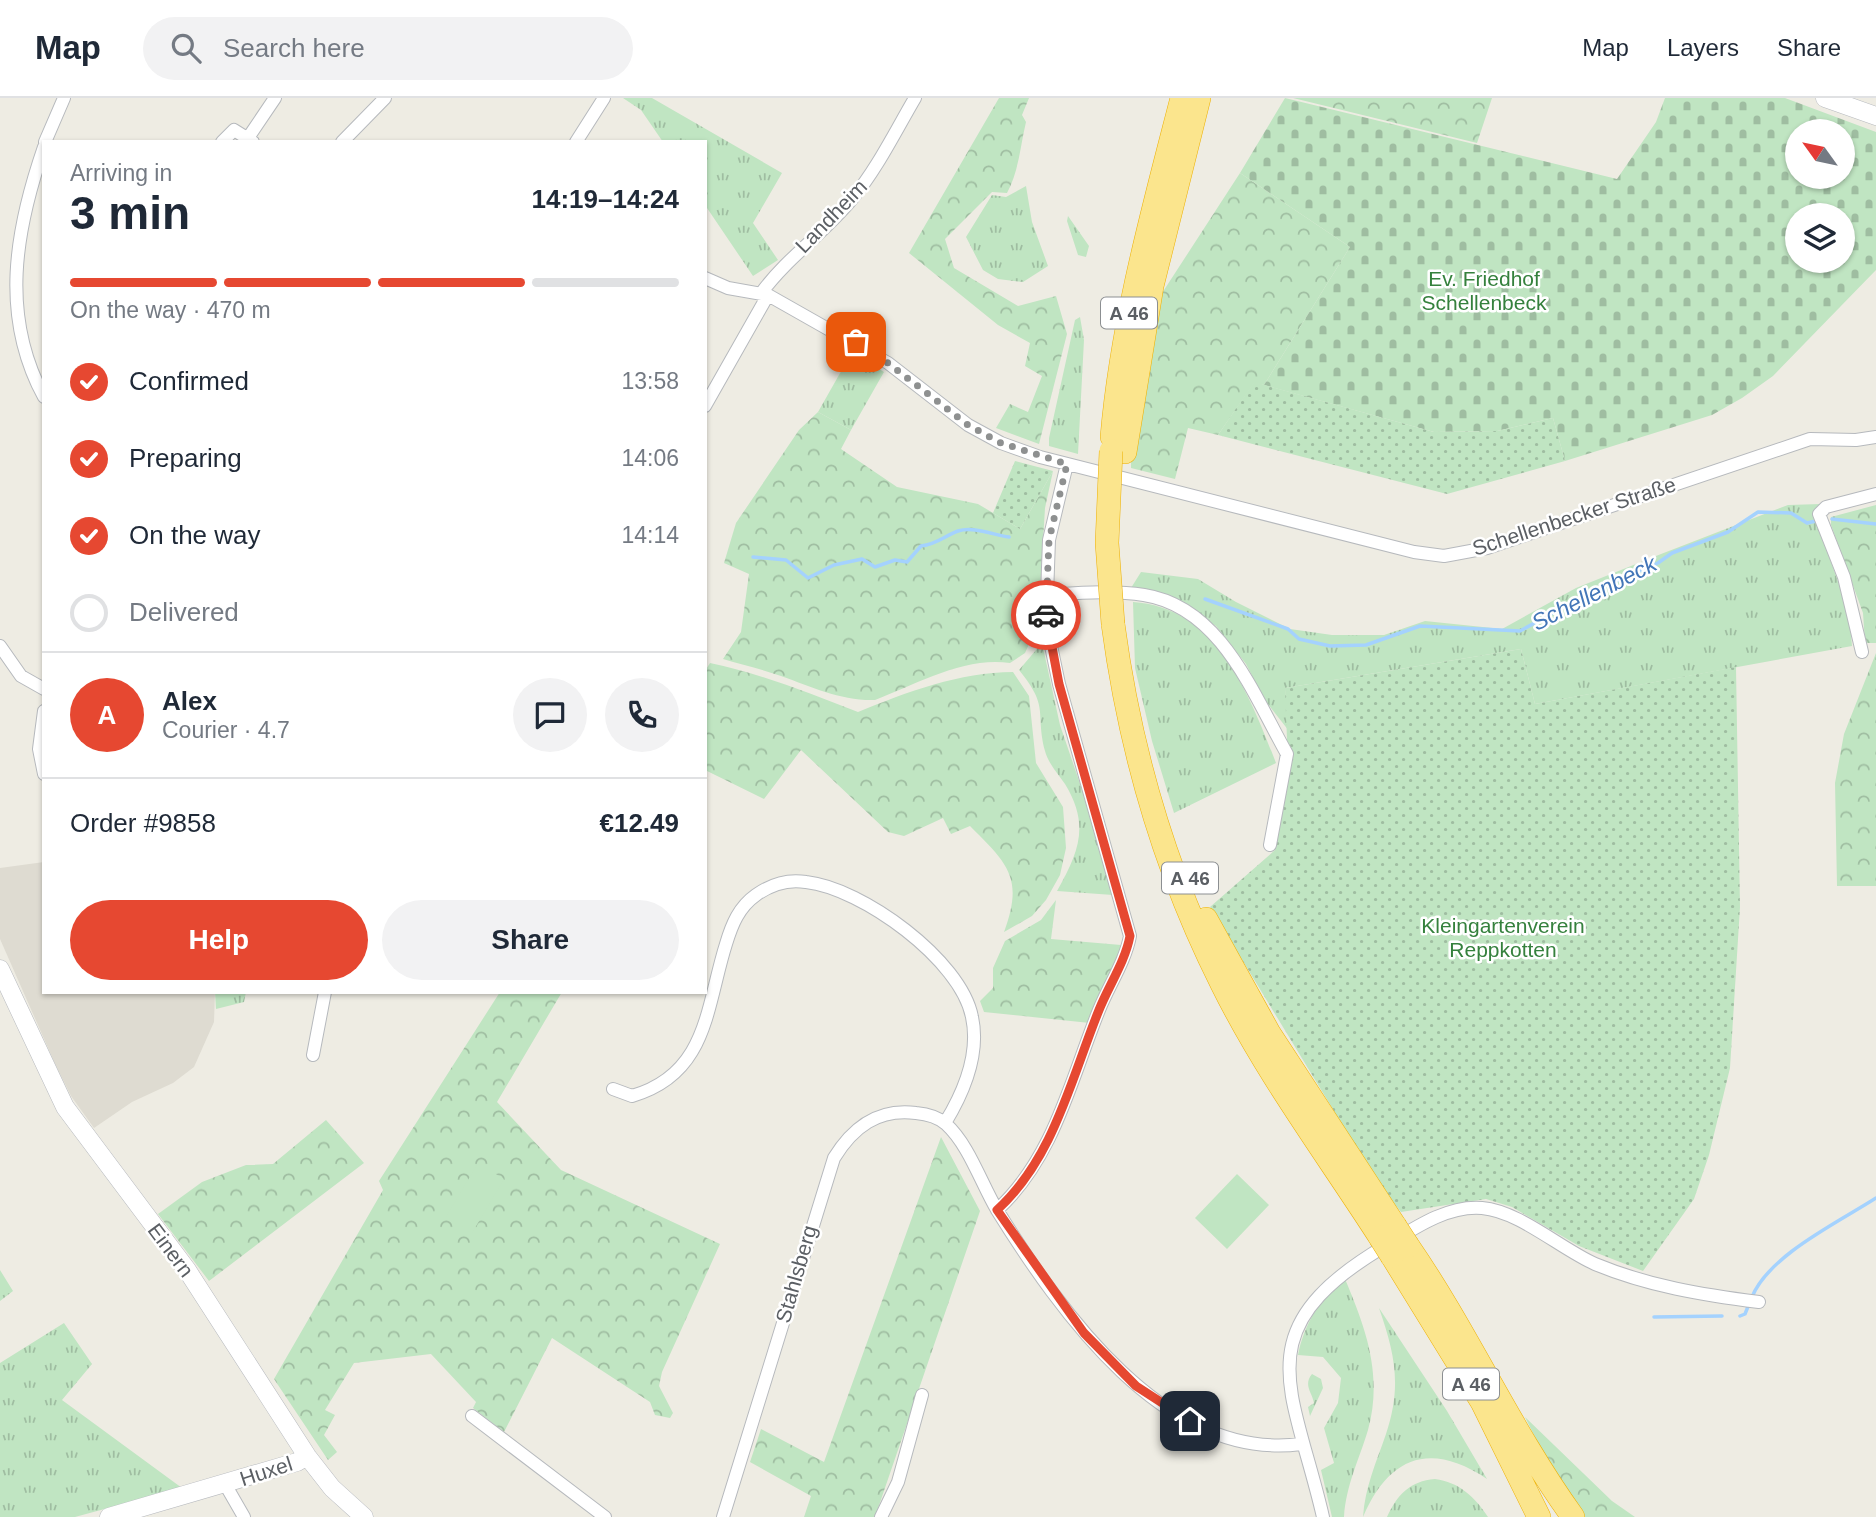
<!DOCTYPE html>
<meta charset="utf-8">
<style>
:root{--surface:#fff;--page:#f2f2f3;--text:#1f2937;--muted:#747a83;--line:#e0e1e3;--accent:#e64831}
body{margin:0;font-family:Helvetica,sans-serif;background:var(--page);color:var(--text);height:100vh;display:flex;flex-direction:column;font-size:26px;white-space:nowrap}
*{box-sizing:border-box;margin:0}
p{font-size:23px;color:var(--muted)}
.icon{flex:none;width:38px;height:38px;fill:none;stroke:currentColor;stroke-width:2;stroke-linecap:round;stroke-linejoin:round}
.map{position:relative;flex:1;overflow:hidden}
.drawer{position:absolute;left:42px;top:42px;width:665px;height:854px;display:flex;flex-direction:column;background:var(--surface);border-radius:0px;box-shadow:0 2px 5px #0004}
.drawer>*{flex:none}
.needle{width:46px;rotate:303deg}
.controls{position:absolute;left:1785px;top:21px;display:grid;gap:14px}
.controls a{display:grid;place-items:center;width:70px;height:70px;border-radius:50%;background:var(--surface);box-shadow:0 2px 5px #0004;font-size:35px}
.pin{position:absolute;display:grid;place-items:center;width:60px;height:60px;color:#fff;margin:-30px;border-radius:14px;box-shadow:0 4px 10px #0006}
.courier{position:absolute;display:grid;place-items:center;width:70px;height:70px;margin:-35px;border:5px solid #e64831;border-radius:50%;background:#fff;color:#222;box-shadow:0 2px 9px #0007}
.head em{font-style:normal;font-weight:700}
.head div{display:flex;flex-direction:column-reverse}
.head{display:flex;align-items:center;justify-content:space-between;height:119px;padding:0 28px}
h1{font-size:46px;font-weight:700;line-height:52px}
.bar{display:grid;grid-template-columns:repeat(4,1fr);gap:10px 7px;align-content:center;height:84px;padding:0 28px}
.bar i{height:9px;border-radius:5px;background:var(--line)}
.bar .active{background:var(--accent)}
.bar p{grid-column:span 4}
.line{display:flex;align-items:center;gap:18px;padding:0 28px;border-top:2px solid var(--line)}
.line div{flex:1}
.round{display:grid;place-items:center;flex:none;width:74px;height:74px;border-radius:37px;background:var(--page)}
ol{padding:0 28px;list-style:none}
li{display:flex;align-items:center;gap:21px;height:77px}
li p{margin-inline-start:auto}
li .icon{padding:7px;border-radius:50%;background:var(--accent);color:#fff;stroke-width:4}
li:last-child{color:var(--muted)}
li i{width:38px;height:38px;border:4px solid var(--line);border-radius:50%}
.cta{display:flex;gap:14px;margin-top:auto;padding:14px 28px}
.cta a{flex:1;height:80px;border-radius:42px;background:var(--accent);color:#fff;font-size:28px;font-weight:700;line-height:80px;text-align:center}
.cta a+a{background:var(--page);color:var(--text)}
header{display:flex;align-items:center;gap:42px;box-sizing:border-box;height:98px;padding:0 35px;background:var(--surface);border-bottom:2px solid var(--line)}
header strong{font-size:33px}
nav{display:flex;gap:38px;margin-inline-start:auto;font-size:24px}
.search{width:490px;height:63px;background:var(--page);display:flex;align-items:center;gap:18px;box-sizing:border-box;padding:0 24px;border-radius:38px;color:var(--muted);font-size:26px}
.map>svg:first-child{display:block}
.education{fill:#dedbd1}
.grass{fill:url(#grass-tufts)}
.forest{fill:url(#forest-crowns)}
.cemetery{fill:url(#cemetery-stones);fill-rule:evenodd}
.garden{fill:url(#garden-dots)}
.pitch{fill:#c0e5c2}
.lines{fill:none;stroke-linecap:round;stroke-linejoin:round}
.stream{stroke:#a4d2fe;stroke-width:3.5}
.street-casing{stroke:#b6b9bd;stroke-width:14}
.secondary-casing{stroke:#b7babf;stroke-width:19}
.highway-casing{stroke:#eeb104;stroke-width:24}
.street{stroke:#fff;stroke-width:12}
.secondary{stroke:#fff;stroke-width:18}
.highway{stroke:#fbe58d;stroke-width:23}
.highway-bridge-casing{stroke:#eeb104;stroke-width:24;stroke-linecap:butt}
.highway-bridge{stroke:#fbe58d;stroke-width:23}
.done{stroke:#8e9090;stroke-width:7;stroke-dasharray:0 12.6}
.route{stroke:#e64831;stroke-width:9}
.labels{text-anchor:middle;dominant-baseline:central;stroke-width:5;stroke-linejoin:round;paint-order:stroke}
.shield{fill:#fff;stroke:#8c8f92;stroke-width:2}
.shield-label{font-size:19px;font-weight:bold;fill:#5b5f64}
.street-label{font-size:21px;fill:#5b5f64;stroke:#fff}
.park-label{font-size:21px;fill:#35813d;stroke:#fff}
.water-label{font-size:23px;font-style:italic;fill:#4376b8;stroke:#fff}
</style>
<header>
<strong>Map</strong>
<div class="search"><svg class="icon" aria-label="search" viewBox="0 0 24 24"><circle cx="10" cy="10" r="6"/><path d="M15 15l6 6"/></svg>Search here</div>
<nav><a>Map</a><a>Layers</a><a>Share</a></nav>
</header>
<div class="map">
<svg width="1876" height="1419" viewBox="0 0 1876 1419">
<defs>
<pattern id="grass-tufts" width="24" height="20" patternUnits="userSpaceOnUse" patternTransform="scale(1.75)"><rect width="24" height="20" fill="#c0e5c2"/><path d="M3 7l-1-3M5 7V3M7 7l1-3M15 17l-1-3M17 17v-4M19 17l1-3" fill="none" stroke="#9fbda1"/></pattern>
<pattern id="forest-crowns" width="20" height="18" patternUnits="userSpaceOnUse" patternTransform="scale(1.75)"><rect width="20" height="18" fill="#c0e5c2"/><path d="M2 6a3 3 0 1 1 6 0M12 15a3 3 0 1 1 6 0" fill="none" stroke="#9fbda1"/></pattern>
<pattern id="cemetery-stones" width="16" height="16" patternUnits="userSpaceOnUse" patternTransform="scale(1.75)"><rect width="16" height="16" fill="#c0e5c2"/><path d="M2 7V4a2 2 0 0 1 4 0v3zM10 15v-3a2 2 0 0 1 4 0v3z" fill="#9fbda1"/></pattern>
<pattern id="garden-dots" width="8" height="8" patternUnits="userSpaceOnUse" patternTransform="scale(1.75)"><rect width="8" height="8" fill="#c0e5c2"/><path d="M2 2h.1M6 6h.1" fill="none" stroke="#9fbda1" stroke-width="1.8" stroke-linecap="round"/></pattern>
</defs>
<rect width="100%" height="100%" fill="#eeece3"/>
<path class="education" d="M 44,764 L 44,894 L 215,894 L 214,924 L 194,969 L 173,985 L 132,1004 L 94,1030 L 71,998 L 56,968 L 0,841 L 0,770 Z"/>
<path class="grass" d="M 623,0 L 652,0 L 782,75 L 753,125 L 778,162 L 753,178 L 705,107 L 705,44 L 663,44 L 641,12 Z
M 1026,88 L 1032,124 L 1048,168 L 1023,184 L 998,181 L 983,172 L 966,139 L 992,97 L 1006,99 Z
M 1068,118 L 1089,148 L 1086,159 L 1078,157 L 1067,123 Z
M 1080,219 L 1084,242 L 1078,356 L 1049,348 L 1049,340 L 1075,222 Z
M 852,254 L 884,274 L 851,332 L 818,314 Z
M 1821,406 L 1821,436 L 1849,514 L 1852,548 L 1535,606 L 1521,551 L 1285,590 L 1289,633 L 1264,601 L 1246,566 L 1216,528 L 1178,504 L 1131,490 L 1141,474 L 1198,481 L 1236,504 L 1290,531 L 1332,537 L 1384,537 L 1425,523 L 1502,531 L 1576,490 L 1661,456 L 1788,407 Z
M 1133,504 C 1217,509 1250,598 1276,665 L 1174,715 L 1152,643 L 1135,570 Z
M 1042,545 L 1060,627 L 1090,715 L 1113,797 L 1057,793 C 1079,754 1090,727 1065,686 C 1058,676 1048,665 1045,653 C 1035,613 1050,610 1019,572 Z
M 215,894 L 246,894 L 244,904 L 216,911 Z
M 0,1172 L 13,1193 L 0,1203 Z
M 1345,1181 C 1366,1231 1383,1277 1368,1332 C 1359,1362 1346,1387 1344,1419 L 1332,1419 L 1321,1372 L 1334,1365 L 1324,1330 L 1338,1305 L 1341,1280 L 1323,1259 L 1298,1257 C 1304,1227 1320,1199 1345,1181 Z
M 1379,1210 L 1447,1313 L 1487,1381 C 1431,1343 1389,1358 1363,1419 C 1365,1389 1376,1365 1386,1336 C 1402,1288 1395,1256 1379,1210 Z
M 64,1225 L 92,1266 L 62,1302 L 182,1390 L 75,1419 L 0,1419 L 0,1265 Z
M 1312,1276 L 1321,1281 L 1323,1290 L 1310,1318 L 1308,1309 L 1314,1305 C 1312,1294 1303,1287 1312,1276 Z
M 1435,1381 C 1459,1384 1475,1399 1488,1419 L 1387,1419 C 1397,1397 1410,1383 1435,1381 Z"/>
<path class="forest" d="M 999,0 L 1029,0 L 1022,17 L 1026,24 C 1020,49 1019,73 1007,95 L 992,94 L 945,141 L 954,170 L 1018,208 L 1056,198 L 1067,236 L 1039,346 L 996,330 L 1010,306 L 1028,314 L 1042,278 L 1025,268 L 1030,245 L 998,227 L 909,155 Z
M 1293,0 L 1492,0 L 1477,45 Z
M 1240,75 L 1350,149 L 1264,287 L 1254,285 L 1218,337 L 1188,330 L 1175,381 L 1131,370 L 1131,352 L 1153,209 Z
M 818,314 L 851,332 L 841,351 L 897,389 L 978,406 L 1020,431 L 1053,373 L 1045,410 L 1038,526 L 1025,555 L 1010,565 C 965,558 916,586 875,602 C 841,603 812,589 781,578 C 762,571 742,567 723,561 L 741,534 L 749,476 L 724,465 L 736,425 L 799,332 Z
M 1876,407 L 1876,545 L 1865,545 L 1863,515 L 1831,427 L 1831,419 Z
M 1876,555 L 1876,788 L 1837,788 L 1835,685 L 1844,636 Z
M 710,565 C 759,575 809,595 858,614 C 907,594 960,574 1013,574 L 1029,598 L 1036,665 L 1063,709 L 1066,750 L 1060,777 L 1046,802 L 1032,818 L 1004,834 C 1024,780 1008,766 970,728 L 951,736 L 943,720 L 904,738 L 888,734 L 801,652 L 764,701 L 705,672 L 705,573 Z
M 1056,802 L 1051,841 L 1121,847 L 1121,852 L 1090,925 L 984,914 L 980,903 L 993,890 L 993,870 L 1005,843 L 1041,822 Z
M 500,894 L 562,894 L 497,1004 L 561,1072 L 720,1146 L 662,1274 L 659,1288 L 673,1315 L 670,1320 L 655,1317 L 650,1304 L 552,1240 L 504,1334 L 473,1310 L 476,1304 L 431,1256 L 354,1265 L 325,1312 L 335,1317 L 324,1337 L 337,1354 L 328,1362 L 274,1281 L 383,1092 L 379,1083 Z
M 326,1022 L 364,1065 L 209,1183 L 158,1116 L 202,1084 L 246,1067 L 273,1066 Z
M 941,1039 L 980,1113 L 875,1419 L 804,1419 L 811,1398 L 750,1364 L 761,1331 L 824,1364 Z
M 1525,1319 L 1612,1403 L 1635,1419 L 1585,1419 L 1563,1396 Z"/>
<path class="cemetery" d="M 1285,0 L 1617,81 L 1656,24 L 1665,0 L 1785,0 L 1876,34 L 1876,172 L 1773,278 L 1742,300 L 1712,317 L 1565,363 L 1553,320 L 1497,333 L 1434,334 L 1264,287 L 1350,149 L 1240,75 ZM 1797,33 L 1843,33 L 1843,79 L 1797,79 ZM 1797,117 L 1843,117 L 1843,163 L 1797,163 Z"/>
<path class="garden" d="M 1254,284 L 1434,334 L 1497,333 L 1553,320 L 1565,363 L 1447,396 L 1218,337 Z
M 1015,363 L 1053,373 L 1020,431 L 993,415 Z
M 1521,551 L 1535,606 L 1736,569 L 1740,809 L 1730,970 L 1709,1057 L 1694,1101 L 1643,1173 L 1579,1148 L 1512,1109 L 1486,1101 L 1401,1114 L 1357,1059 L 1334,1013 L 1210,809 L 1275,752 L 1288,667 L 1285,590 Z"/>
<path class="pitch" d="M 478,1065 L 504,1081 L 472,1135 L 446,1119 Z
M 1237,1076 L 1269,1107 L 1227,1151 L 1195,1120 Z"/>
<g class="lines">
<path class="stream" d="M 1832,421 L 1876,426
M 753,459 L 786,462 L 808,480 L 834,467 L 862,461 L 875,469 L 895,462 L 907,464 L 921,448 C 938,446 944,438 958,433 C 974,428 993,437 1009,439
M 1205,501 L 1288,531 L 1299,541 L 1330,548 L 1366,547 L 1420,528 L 1520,533 L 1587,496 L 1658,465 L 1672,455 L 1728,434 L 1758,414 L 1791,415 L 1807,425 L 1816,423
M 1752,1199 C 1769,1157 1839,1124 1876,1100
M 1740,1218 L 1745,1216 L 1749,1206
M 1654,1219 L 1722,1218"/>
<defs>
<path id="street" d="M 248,40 L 275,0
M 45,44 L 64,0
M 222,44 L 234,32 L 253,44
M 342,44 L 385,0
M 576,44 L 604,0
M 44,49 C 15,133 0,218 44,299
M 705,180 L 728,190 L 768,197 L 888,265 L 968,327 L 1001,345 L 1040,359 L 1414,454 L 1444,458 L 1487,450 L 1810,341 L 1856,342 L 1876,339
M 762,194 C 788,159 824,135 852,101 C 877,71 895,34 915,0
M 705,308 L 768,197
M 1047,497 C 1079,495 1113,492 1144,497 C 1221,509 1253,596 1287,656 L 1270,747
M 0,548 L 21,578 L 44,591
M 1862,554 L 1844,479 L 1819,416 L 1826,409 L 1876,396
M 44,613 L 39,651 L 44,676
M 313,957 L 325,894
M 613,991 L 632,998 C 708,976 706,909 726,846 C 732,826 739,809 756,797 C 770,787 788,781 806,784 C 862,790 961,862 972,919 C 980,956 964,994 945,1025
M 997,1112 C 1054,1060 1071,981 1099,912 C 1109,887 1125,864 1130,838 L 1059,586 L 1046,524 L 1049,442 L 1067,366
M 472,1318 L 605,1419
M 225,1386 L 244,1419
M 723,1419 L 834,1060 C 853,1029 878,1010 916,1015 C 927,1016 938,1019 946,1026 C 969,1047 981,1085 997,1112 C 1060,1213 1165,1364 1301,1346
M 881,1419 L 898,1384 L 922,1297
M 1323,1419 C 1293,1289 1243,1232 1385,1148 C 1413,1131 1447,1107 1482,1110 C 1519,1113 1561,1151 1595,1166 C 1648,1188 1703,1197 1759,1204"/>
<path id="secondary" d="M 1825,0 L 1876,18
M 0,871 L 65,1009 L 187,1172 L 307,1358 L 332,1390 L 364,1419
M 109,1419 L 297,1364 L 307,1358"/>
<path id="highway" d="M 1112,339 C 1122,223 1153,112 1182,0
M 1125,354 L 1152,188 L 1199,0
M 1113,526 C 1130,653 1164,771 1222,886 C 1266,975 1326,1055 1380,1139
M 1206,821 L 1269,935 L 1395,1128
M 1408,1148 C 1468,1235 1511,1333 1573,1419
M 1392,1158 L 1482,1304 L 1539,1419"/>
</defs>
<use href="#street" class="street-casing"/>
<use href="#secondary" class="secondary-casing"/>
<use href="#highway" class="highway-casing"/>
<use href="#street" class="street"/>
<use href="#secondary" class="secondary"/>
<use href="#highway" class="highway"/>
<defs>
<path id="highway-bridge" d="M 1111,353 L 1107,445 L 1113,526
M 1395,1128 L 1408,1148
M 1380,1139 L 1392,1158"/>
</defs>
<use href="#highway-bridge" class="highway-bridge-casing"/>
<use href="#highway-bridge" class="highway-bridge"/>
</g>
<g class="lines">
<path class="done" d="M 856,244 L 888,265 L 968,327 L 1001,345 L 1067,366 L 1049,442 L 1046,517"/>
<path class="route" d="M 1046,517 L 1059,586 L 1130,838 C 1125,864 1109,887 1099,912 C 1071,981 1054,1060 997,1112 L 1084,1235 L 1136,1288 L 1190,1323"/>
</g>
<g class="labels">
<g class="shield">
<rect x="1101" y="199.5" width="56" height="31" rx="5"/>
<rect x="1162" y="764.5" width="56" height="31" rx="5"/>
<rect x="1443" y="1270.5" width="56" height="31" rx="5"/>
</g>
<g class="shield-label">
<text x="1129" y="215">A 46</text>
<text x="1190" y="780">A 46</text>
<text x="1471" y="1286">A 46</text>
</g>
<g class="street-label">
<text transform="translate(831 118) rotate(-46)">Landheim</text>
<text transform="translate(1574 418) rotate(-18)">Schellenbecker Straße</text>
<text transform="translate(171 1152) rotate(53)">Einern</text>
<text transform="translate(796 1176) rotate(-74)">Stahlsberg</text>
<text transform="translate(266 1373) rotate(-18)">Huxel</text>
</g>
<g class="park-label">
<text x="1484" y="180">Ev. Friedhof<tspan x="1484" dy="24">Schellenbeck</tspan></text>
<text x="1503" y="827">Kleingartenverein<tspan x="1503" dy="24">Reppkotten</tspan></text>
</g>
<g class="water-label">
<text transform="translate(1594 495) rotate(-27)">Schellenbeck</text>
</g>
</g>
</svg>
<div class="controls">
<a><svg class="needle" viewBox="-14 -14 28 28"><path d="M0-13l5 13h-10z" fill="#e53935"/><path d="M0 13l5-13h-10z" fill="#747a83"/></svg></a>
<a><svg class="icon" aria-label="layers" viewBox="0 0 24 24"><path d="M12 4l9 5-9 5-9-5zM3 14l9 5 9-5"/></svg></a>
</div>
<div class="pin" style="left:856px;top:244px;background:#ea580c"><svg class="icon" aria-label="bag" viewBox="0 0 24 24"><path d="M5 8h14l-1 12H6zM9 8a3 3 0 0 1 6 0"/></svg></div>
<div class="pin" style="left:1190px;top:1323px;background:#1f2937"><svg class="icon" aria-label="home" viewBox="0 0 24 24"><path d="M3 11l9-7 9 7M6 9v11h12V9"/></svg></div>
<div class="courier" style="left:1046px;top:517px"><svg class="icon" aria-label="car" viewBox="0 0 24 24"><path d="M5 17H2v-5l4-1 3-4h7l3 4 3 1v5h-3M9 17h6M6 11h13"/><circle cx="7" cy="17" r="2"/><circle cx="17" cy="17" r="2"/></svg></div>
<section class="drawer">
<div class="head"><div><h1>3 min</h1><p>Arriving in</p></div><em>14:19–14:24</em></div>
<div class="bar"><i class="active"></i><i class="active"></i><i class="active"></i><i></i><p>On the way · 470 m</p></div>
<ol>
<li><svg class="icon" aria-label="check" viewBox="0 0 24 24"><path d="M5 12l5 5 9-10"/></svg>Confirmed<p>13:58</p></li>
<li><svg class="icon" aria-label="check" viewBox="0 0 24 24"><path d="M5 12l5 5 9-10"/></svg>Preparing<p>14:06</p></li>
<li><svg class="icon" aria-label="check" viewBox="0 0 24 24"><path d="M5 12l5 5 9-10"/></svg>On the way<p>14:14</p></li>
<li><i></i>Delivered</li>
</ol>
<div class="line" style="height:126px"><b class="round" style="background:var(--accent);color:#fff">A</b><div><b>Alex</b><p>Courier · 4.7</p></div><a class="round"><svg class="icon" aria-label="chat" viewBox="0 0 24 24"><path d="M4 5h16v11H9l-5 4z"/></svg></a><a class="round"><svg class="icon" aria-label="phone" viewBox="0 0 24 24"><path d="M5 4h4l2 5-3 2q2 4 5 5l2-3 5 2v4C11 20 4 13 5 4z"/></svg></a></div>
<div class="line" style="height:91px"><div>Order #9858</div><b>€12.49</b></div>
<div class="cta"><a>Help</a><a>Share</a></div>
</section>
</div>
